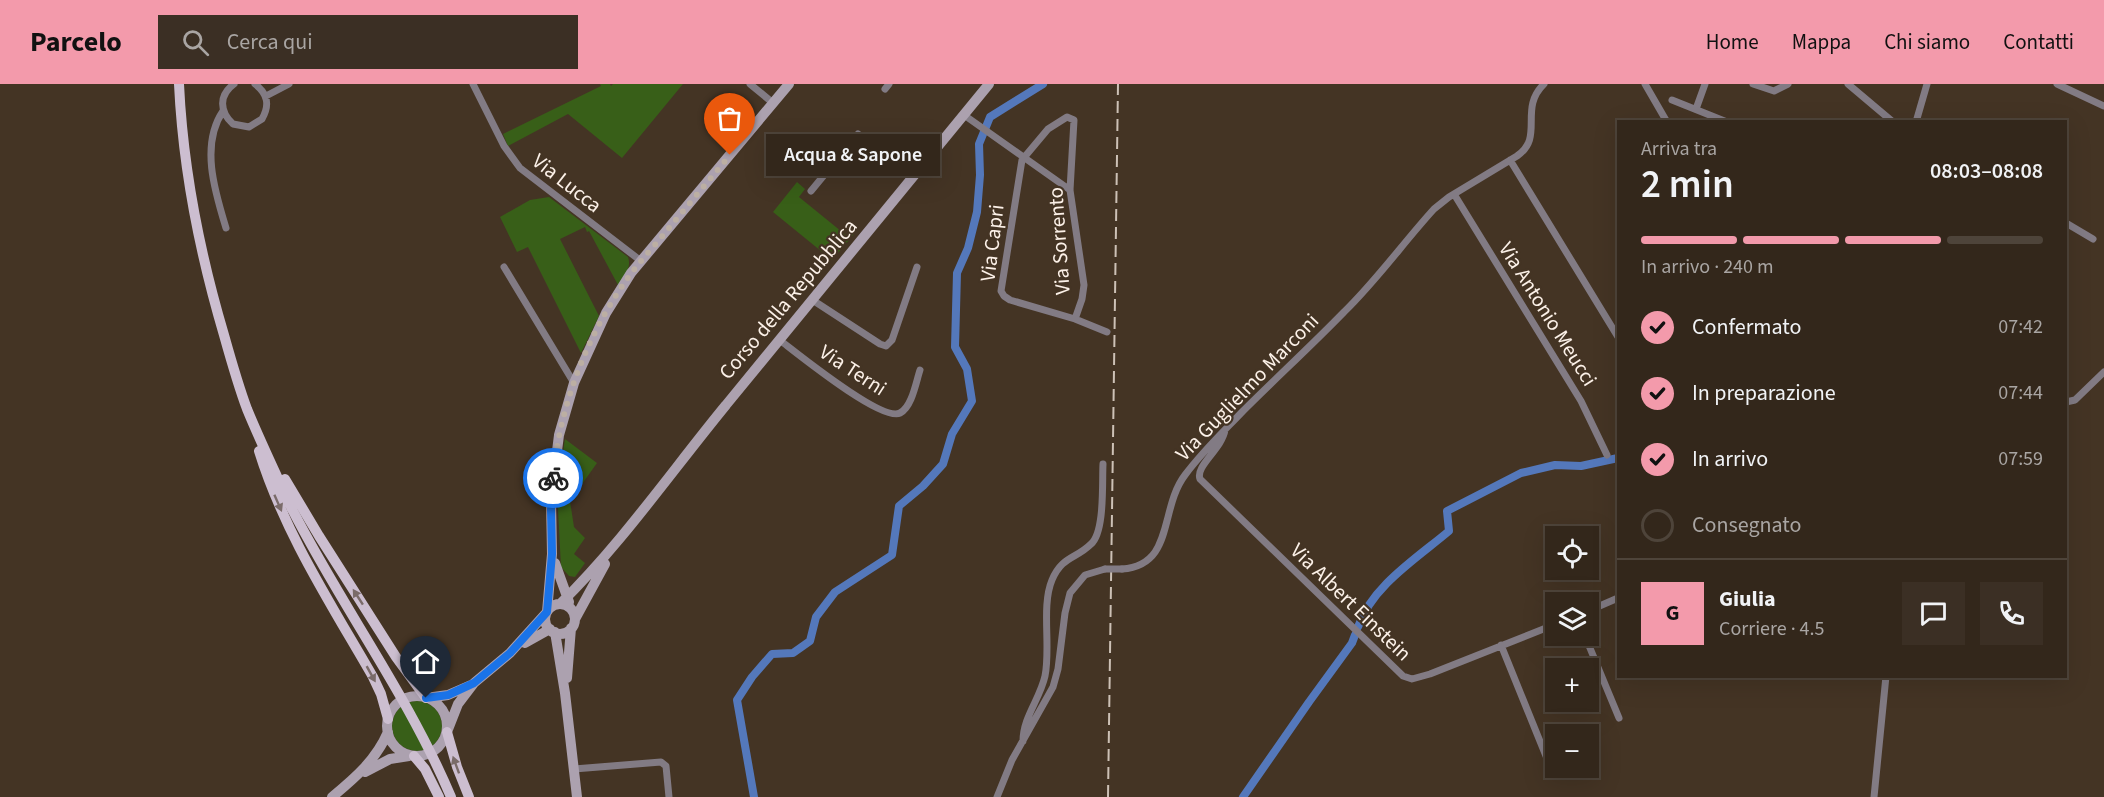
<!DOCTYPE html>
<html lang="it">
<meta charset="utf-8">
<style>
:root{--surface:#33271b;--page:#3b2f24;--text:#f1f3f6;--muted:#a9a5a3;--line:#4e443a;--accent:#f39aab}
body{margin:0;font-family:"Source Sans 3",sans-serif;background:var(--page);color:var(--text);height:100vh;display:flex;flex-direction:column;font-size:22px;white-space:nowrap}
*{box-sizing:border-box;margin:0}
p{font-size:20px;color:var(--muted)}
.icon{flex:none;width:33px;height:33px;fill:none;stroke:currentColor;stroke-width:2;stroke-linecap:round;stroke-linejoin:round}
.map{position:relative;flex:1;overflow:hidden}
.panel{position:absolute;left:1617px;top:36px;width:450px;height:558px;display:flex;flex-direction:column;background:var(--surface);border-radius:0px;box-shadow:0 6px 24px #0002,0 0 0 2px var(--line)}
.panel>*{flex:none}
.buttons{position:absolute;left:1545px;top:442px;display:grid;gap:12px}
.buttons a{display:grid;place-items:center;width:54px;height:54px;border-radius:0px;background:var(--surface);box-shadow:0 6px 24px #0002,0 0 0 2px var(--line);font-size:30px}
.pin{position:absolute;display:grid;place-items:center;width:51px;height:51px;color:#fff;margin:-62px -26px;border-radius:50% 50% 50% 0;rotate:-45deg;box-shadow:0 0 6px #0007}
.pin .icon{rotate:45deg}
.courier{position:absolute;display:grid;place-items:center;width:60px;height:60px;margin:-30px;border:4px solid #1a73e8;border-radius:50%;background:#fff;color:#222;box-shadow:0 2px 8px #0007}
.bubble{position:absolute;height:42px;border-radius:0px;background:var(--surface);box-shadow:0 6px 24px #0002,0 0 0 2px var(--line);font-size:20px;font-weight:600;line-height:42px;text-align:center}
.summary em{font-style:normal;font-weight:600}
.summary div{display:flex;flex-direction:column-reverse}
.summary{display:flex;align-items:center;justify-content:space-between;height:102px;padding:0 24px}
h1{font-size:39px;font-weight:600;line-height:45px}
.bar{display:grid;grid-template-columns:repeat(4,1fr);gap:9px 6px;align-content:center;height:72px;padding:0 24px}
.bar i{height:8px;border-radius:4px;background:var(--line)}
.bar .on{background:var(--accent)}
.bar p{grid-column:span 4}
.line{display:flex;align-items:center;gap:15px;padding:0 24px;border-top:2px solid var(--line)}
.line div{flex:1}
.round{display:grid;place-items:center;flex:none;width:63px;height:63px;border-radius:0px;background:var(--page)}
ol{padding:0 24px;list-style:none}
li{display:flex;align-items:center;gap:18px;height:66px}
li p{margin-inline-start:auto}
li .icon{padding:6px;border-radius:50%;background:var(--accent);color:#111;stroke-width:4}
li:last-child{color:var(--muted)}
li i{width:33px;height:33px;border:3px solid var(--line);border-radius:50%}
header{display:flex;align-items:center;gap:36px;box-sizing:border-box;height:84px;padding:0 30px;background:var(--accent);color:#111}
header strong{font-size:28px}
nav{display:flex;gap:33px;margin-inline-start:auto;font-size:21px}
.search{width:420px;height:54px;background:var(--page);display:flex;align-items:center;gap:15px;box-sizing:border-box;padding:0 21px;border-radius:0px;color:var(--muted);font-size:22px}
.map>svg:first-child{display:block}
.green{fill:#385f18}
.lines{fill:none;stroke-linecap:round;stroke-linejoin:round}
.canal{stroke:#5478bb;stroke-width:8}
.street{stroke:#827b84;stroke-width:7}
.secondary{stroke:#aca1af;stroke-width:10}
.primary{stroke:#ccbed0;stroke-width:10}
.rail{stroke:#cdc1b6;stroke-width:2;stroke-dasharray:12 6;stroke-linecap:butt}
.street-bridge{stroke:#827b84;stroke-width:7}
.primary-bridge{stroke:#ccbed0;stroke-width:10}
.oneway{fill:#7a6b69}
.done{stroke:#bcafa3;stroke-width:6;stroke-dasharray:0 10.8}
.route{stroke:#1a73e8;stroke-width:8}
.labels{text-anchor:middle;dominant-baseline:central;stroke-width:4.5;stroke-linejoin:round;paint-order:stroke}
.street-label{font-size:21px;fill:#fcf1e8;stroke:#443424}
</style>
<header>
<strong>Parcelo</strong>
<div class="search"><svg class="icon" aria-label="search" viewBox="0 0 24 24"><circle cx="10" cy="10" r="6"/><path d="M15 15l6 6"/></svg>Cerca qui</div>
<nav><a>Home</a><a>Mappa</a><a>Chi siamo</a><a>Contatti</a></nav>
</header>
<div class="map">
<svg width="2104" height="713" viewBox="0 0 2104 713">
<rect width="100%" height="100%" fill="#443424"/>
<path class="green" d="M 600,0 L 610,0 L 611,2 L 613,0 L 683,0 L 622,74 L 568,30 L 508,62 L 503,50 L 601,2 Z
M 797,98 L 805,105 L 799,113 L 847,152 L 851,148 L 854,150 L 832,176 L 773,128 Z
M 549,113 L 628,173 C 632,184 624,192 618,201 L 589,147 L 587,148 L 585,143 L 560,155 L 599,232 L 581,269 L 528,163 L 517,168 L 500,133 L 530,116 Z
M 565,355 L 597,379 L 570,417 L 574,443 L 585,454 L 574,470 L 585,479 L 575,493 L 569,492 L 561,483 L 557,406 Z
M392 642a25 25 0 1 1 50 0a25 25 0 1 1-50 0Z"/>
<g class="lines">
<path class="canal" d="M 1358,543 C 1372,502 1417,474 1449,447 L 1447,427 L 1521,389 L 1555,381 L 1581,382 L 1618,374
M 754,713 L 737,616 L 752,593 L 772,570 L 793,569 L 810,557 L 816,533 L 835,508 L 892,471 L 899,422 L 923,402 L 943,380 L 952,350 L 972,317 L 967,285 L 955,263 L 957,189 L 968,164 L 977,128 L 980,91 L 979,60 L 990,33 L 1043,0
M 1243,713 L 1309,618 L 1352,559 L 1355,551"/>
<path class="street" d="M 234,0 C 219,11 219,27 233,40 L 249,43 L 262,35 C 270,21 268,10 255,0
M 473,0 L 504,62 L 520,84 L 641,177
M 750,0 L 773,19
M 1645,0 L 1667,38
M 1753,0 L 1774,7 L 1788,0
M 1848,0 L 1893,38
M 2057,0 L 2104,22
M 885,5 L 889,0
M 266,12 L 289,0
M 1672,16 L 1727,38
M 1696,25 L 1705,0
M 223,27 C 200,61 215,108 226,144
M 964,31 L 1070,106
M 1916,38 L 1927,0
M 1510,76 L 1618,253
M 811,107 L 858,50 L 913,94
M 1454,110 L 1581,317 L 1607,371
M 2066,139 L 2093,155
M 504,183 L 574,299
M 814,217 L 880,260 L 886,262 L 892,256 L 917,183
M 1075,235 L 1082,215 L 1084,201 L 1070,106 L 1074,36 L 1067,33 L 1048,45 L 1022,76 L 1001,207 L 1004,212 L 1010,216 L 1075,235 L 1107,248
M 781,257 C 798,270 882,338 900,329 C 912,323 916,298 920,286
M 2066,318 L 2075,316 L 2104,288
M 1225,346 C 1222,365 1195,382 1200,395 L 1403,592 L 1412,595 L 1430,590 L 1556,540
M 1122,485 C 1175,481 1159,425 1185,391 C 1202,368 1223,348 1243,327 C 1276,294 1311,262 1344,228 C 1377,196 1403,159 1434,125 L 1449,113 L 1517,72 C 1545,53 1518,25 1544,0
M 1588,527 L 1618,514
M 1585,552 L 1619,634
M 1501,561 L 1548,677
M 1023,657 C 1023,633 1040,615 1045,592 C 1051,563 1041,522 1052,496 C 1062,472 1076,475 1091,460 C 1105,448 1102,398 1103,380
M 574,685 L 661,678 L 666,682 L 669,713
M 997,713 L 1012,676 L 1053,603 L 1058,585 L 1065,529 L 1070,509 L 1085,491 L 1105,485
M 1874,713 L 1886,592"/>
<path class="secondary" d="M 555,479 L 569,518
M 560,520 C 622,459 671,388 726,321 C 814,214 902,107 989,0
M545 535a15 15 0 1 1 30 0a15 15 0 1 1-30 0Z
M 575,535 L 605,480
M 555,548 L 565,609 L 577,713
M 525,559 L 550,545
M 567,594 L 571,544
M387 642a30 30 0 1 1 60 0a30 30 0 1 1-60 0Z
M 426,614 L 448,611 L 471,601
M 447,648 L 458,620 L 474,599 L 510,569 L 547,528 L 552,470 L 551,415 L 559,351 L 574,299 L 606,229 L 631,189 L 789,0
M 365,688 L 390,675 L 409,672
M 332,713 C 355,694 376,676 388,648"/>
<path class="primary" d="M 179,0 C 183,85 200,170 224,251 C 231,276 238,301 247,325 C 261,359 277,392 292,425
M 259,367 C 284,448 331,520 373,593 L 381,610 L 388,635
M 285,395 L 319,452 L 396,573 L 426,614
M 447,648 L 457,683 L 469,713
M 414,672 L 425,685 L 439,713"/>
<path class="rail" d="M 1108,713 L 1118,0"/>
<path class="street-bridge" d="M 1105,485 L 1122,485"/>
<path class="primary-bridge" d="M 292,425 C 342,523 408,611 451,713"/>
</g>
<defs><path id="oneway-solid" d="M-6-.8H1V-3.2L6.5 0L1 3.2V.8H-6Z" transform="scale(1.5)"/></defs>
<g class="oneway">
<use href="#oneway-solid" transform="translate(278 419) rotate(66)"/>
<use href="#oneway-solid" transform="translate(358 513) rotate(-123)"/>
<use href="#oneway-solid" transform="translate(371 590) rotate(61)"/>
<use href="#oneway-solid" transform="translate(456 681) rotate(-110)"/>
</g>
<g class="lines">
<path class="done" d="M 553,394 C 559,326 585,255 625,198 C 635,183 648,169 660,155 C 683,127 707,99 730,71"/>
<path class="route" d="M 426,614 L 448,611 L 474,599 L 510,569 L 547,528 L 552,470 L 551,426 L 553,394"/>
</g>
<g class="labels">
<g class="street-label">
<text transform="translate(567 99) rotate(38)">Via Lucca</text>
<text transform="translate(1059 157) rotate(-94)">Via Sorrento</text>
<text transform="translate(992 159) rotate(-83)">Via Capri</text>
<text transform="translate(788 215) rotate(-50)">Corso della Repubblica</text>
<text transform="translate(1548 230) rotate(58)">Via Antonio Meucci</text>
<text transform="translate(853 286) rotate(33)">Via Terni</text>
<text transform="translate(1247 303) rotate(-46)">Via Guglielmo Marconi</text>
<text transform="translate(1351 518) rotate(44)">Via Albert Einstein</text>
</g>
</g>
</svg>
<div class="buttons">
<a><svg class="icon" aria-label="locate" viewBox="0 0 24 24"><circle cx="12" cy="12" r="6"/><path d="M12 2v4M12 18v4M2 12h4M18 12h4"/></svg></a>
<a><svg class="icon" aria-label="layers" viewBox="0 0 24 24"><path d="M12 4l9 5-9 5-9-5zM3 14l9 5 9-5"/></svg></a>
<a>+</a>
<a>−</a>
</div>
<div class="pin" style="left:730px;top:71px;background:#ea580c"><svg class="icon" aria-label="bag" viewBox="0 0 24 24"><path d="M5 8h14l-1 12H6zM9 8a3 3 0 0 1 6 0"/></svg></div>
<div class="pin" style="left:426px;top:614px;background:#1f2937"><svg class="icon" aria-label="home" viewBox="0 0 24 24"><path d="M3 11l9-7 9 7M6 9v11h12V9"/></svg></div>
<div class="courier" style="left:553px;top:394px"><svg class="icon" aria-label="bike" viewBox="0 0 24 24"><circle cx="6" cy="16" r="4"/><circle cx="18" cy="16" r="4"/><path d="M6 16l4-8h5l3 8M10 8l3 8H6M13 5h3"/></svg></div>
<div class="bubble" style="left:766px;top:50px;width:174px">Acqua &amp; Sapone</div>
<section class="panel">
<div class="summary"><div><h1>2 min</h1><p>Arriva tra</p></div><em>08:03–08:08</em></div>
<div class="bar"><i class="on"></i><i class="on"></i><i class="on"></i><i></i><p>In arrivo · 240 m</p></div>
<ol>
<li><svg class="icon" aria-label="check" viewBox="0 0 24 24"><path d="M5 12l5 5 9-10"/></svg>Confermato<p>07:42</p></li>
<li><svg class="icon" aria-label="check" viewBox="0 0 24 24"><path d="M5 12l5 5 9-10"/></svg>In preparazione<p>07:44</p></li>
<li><svg class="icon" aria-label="check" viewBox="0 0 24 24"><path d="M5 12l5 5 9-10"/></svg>In arrivo<p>07:59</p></li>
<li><i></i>Consegnato</li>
</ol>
<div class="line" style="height:108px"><b class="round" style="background:var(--accent);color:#111">G</b><div><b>Giulia</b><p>Corriere · 4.5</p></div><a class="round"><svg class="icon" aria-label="chat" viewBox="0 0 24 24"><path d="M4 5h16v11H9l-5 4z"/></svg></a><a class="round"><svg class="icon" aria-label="phone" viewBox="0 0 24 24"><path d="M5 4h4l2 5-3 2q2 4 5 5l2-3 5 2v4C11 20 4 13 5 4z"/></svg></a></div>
</section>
</div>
